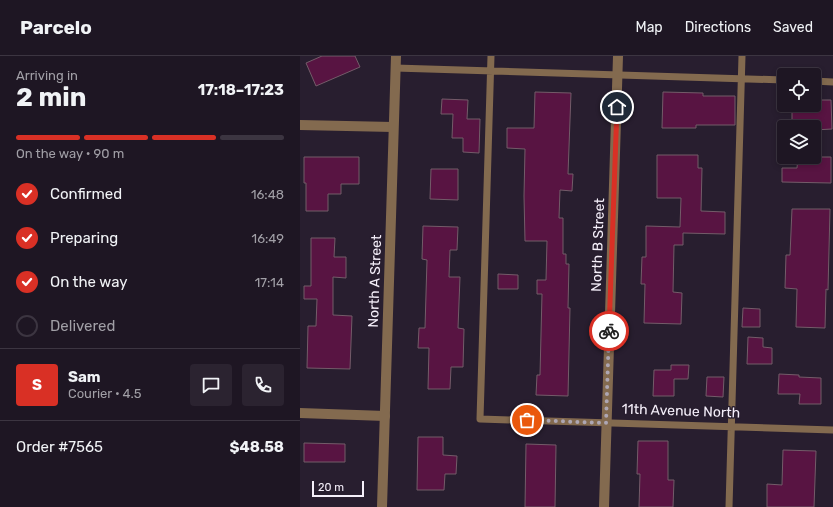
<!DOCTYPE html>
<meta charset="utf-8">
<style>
:root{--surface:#1e1623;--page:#2b2330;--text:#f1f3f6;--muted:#a19fa6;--line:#3c3541;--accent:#d93025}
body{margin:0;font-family:Rubik,sans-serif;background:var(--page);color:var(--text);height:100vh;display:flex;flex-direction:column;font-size:15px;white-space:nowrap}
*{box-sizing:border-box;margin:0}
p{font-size:13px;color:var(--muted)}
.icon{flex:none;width:22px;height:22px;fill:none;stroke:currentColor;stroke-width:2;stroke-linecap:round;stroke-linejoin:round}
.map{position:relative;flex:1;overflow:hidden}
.sheet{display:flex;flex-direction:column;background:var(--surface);width:300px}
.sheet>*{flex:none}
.buttons{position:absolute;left:477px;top:12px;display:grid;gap:8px}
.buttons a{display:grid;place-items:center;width:44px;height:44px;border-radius:4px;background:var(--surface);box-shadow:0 2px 6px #0003,0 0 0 1px var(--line);font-size:20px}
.scale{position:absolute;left:12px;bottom:10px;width:52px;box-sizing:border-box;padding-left:4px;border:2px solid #f5effa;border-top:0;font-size:11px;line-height:14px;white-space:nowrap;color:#f5effa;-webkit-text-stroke:3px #281e2f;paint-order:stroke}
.pin{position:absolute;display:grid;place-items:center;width:34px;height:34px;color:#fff;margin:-17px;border:2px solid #fff;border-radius:50%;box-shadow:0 1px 4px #0007}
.courier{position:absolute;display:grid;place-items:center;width:40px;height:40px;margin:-20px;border:3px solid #d93025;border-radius:50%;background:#fff;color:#222;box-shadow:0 1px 5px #0007}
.summary em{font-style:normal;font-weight:700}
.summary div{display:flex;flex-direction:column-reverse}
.summary{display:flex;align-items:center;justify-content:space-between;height:68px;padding:0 16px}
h1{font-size:26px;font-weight:700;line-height:30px}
.bar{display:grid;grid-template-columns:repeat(4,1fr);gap:6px 4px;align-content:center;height:48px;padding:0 16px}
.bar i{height:5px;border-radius:3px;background:var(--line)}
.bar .selected{background:var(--accent)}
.bar p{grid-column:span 4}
.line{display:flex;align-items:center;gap:10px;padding:0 16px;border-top:1px solid var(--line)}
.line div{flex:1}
.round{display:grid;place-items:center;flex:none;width:42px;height:42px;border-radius:4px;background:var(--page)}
ol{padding:0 16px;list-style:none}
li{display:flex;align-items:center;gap:12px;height:44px}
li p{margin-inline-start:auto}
li .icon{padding:4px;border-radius:50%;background:var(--accent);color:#fff;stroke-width:4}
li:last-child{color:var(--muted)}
li i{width:22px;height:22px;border:2px solid var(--line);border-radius:50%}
header{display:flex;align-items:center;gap:24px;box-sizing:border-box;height:56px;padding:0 20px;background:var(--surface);border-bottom:1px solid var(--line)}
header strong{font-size:19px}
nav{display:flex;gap:22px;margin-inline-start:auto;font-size:14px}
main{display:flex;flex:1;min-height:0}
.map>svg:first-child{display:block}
.building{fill:#581442;stroke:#735c69}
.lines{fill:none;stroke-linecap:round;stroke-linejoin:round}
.service{stroke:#836a4f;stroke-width:7}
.minor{stroke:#836a4f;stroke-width:10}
.tertiary{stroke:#836a4f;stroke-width:10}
.done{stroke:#ada6b3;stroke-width:4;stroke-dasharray:0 7.2}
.route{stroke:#d93025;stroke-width:5}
.labels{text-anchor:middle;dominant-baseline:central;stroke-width:3;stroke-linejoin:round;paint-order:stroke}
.street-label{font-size:14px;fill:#f5effa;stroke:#281e2f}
</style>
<header>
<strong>Parcelo</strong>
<nav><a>Map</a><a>Directions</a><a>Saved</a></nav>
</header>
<main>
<section class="sheet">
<div class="summary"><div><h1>2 min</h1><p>Arriving in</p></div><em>17:18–17:23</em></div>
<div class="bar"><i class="selected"></i><i class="selected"></i><i class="selected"></i><i></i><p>On the way · 90 m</p></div>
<ol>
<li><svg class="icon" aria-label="check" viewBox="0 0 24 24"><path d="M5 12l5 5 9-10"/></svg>Confirmed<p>16:48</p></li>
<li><svg class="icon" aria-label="check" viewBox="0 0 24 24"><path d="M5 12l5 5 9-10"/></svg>Preparing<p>16:49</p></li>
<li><svg class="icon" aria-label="check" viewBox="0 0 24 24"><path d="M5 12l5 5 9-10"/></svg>On the way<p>17:14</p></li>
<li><i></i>Delivered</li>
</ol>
<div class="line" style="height:72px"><b class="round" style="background:var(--accent);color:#fff">S</b><div><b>Sam</b><p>Courier · 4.5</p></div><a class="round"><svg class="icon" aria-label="chat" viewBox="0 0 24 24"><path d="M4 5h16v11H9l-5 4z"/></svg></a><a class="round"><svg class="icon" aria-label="phone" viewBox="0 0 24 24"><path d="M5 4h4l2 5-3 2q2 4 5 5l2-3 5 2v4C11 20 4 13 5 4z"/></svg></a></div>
<div class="line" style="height:52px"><div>Order #7565</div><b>$48.58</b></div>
</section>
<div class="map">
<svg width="533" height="451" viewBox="0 0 533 451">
<rect width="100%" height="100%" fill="#281e2f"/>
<path class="building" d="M 22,0 L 55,0 L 60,11 L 16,30 L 6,7 Z
M 235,36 L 271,37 L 268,118 L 273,118 L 272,135 L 260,134 L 259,162 L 263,162 L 263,198 L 266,198 L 266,208 L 269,208 L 268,252 L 270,252 L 268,340 L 236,339 L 237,319 L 240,319 L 242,238 L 237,238 L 237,224 L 246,224 L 247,185 L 225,185 L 224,140 L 225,93 L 207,92 L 207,72 L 234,72 Z
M 363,36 L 403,37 L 403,40 L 435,40 L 435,69 L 396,69 L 396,72 L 362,72 Z
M 142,43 L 168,44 L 167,63 L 180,63 L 179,97 L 163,96 L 163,82 L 152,82 L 153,58 L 141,58 Z
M 514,44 L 531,44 L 532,73 L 514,74 L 514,71 L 492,71 L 492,49 L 514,49 Z
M 357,99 L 398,99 L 398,112 L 402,112 L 401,155 L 425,156 L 425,178 L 383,177 L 383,189 L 374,189 L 373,236 L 382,237 L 381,268 L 344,267 L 345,228 L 341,228 L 342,201 L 346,201 L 346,170 L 380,171 L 381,142 L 357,142 Z
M 4,101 L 59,101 L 59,128 L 41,128 L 41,138 L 28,138 L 28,155 L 6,155 L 6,127 L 4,127 Z
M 498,101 L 531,101 L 531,127 L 482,126 L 482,112 L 497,112 Z
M 131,113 L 158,113 L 158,144 L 130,143 Z
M 492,153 L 530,153 L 528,234 L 526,233 L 525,272 L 496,271 L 497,233 L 485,232 L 486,199 L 490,199 Z
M 123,170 L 158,171 L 157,194 L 150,194 L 149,221 L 160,221 L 158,272 L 164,273 L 163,311 L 151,311 L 150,333 L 128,333 L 129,292 L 118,292 L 119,272 L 125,272 L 127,204 L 122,203 Z
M 11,182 L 35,182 L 34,201 L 46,201 L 46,222 L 33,221 L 33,259 L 52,260 L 50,313 L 7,312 L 8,270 L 16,270 L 17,243 L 4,243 L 4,230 L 11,230 Z
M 198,218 L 218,219 L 218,233 L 198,233 Z
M 443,252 L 460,253 L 460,271 L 442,271 Z
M 448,281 L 463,282 L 463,291 L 472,292 L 472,308 L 447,308 Z
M 371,309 L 389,309 L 388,323 L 374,323 L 374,340 L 353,340 L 354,314 L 371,314 Z
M 479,318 L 499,319 L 499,321 L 521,322 L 521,348 L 499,348 L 500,338 L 478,338 Z
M 407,321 L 424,321 L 423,341 L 406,340 Z
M 118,381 L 143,381 L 143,399 L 157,400 L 156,418 L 145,418 L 144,434 L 117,434 Z
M 338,385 L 368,385 L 368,424 L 374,424 L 373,451 L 339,451 L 340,418 L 337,418 Z
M 4,387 L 45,388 L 45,406 L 4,406 Z
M 226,388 L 256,389 L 255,451 L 225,451 Z
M 483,394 L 516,395 L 514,451 L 467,451 L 467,428 L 482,429 Z"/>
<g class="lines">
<path class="service" d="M 191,0 L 180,363 L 533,374
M 95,12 L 484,24
M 514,25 L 533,26
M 429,451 L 442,0"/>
<path class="minor" d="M 0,69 L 93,71
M 0,357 L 85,360
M 304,451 L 318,0"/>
<path class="tertiary" d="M 82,451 L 96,0"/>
</g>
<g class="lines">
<path class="done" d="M 227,364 L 306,367 L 309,275"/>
<path class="route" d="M 309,275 L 317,51"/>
</g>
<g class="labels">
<g class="street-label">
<text transform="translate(298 189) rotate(-88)">North B Street</text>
<text transform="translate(75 225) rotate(-88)">North A Street</text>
<text transform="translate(381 355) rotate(2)">11th Avenue North</text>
</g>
</g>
</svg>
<div class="buttons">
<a><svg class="icon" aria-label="locate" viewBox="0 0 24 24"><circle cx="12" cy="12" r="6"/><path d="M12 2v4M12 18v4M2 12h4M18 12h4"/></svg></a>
<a><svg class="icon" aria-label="layers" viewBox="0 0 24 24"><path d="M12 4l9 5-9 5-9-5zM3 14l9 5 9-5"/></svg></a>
</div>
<div class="scale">20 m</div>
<div class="pin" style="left:227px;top:364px;background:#ea580c"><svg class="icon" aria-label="bag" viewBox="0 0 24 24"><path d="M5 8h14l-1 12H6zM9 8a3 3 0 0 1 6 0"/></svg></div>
<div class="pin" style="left:317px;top:51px;background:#1f2937"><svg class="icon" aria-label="home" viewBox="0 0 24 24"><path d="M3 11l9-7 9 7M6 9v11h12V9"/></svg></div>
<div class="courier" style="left:309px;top:275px"><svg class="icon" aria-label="bike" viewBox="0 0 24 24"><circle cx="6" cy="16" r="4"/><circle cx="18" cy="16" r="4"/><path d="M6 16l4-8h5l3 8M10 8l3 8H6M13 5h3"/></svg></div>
</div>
</main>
